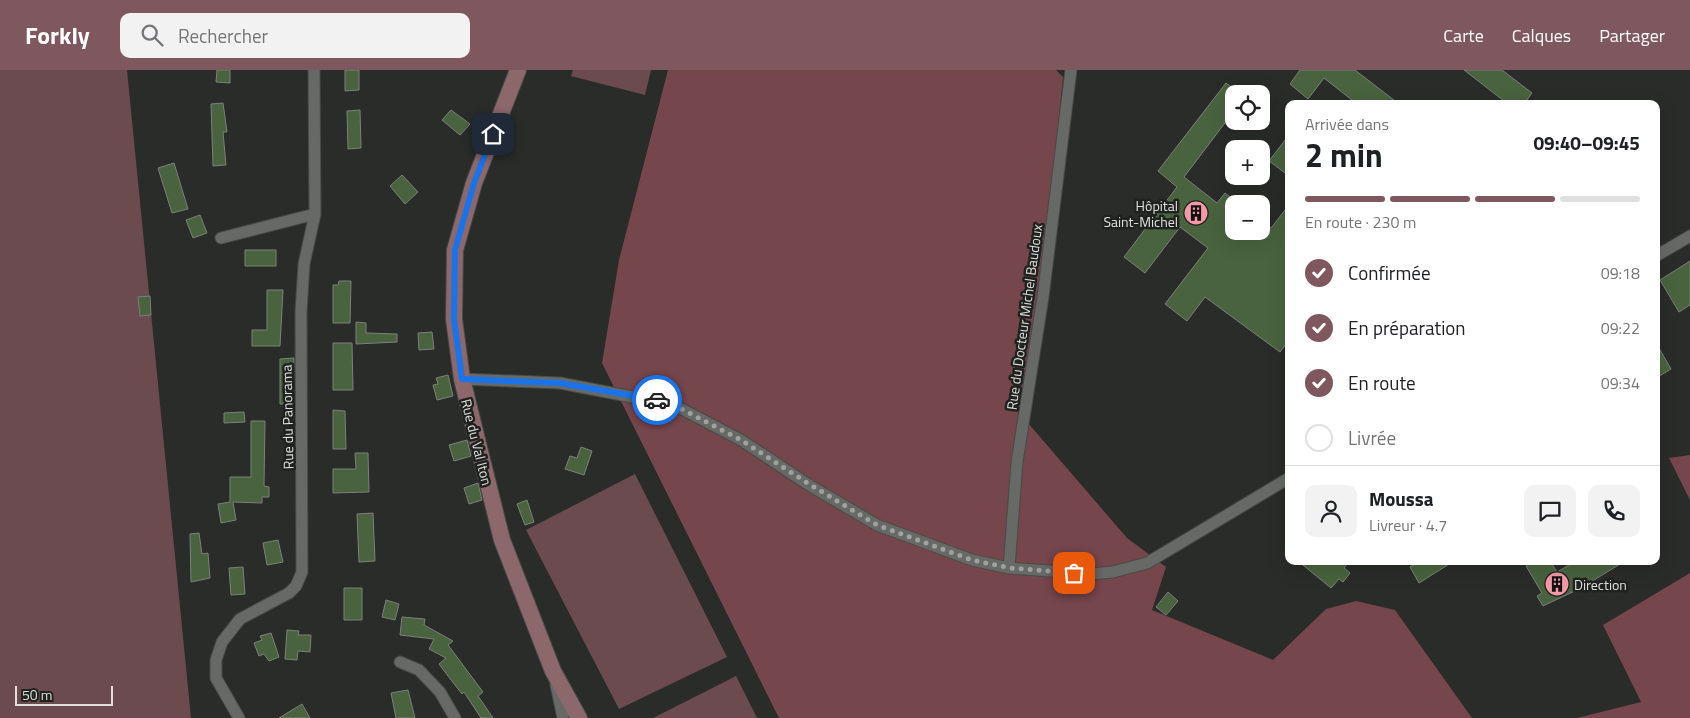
<!DOCTYPE html>
<html lang="fr">
<meta charset="utf-8">
<style>
:root{--surface:#fff;--page:#f2f2f2;--text:#202124;--muted:#757577;--line:#e0e0e0;--accent:#7f575e}
body{margin:0;font-family:"Titillium Web",sans-serif;background:var(--page);color:var(--text);height:100vh;display:flex;flex-direction:column;font-size:19px;white-space:nowrap}
*{box-sizing:border-box;margin:0}
p{font-size:16px;color:var(--muted)}
.icon{flex:none;width:28px;height:28px;fill:none;stroke:currentColor;stroke-width:2;stroke-linecap:round;stroke-linejoin:round}
.map{position:relative;flex:1;overflow:hidden}
.side{position:absolute;left:1285px;top:30px;width:375px;height:465px;display:flex;flex-direction:column;background:var(--surface);border-radius:10px;box-shadow:0 5px 20px #0002}
.side>*{flex:none}
.buttons{position:absolute;left:1225px;top:15px;display:grid;gap:10px}
.buttons a{display:grid;place-items:center;width:45px;height:45px;border-radius:10px;background:var(--surface);box-shadow:0 5px 20px #0002;font-size:25px}
.scale{position:absolute;left:15px;bottom:12px;width:98px;box-sizing:border-box;padding-left:5px;border:2px solid #dee0de;border-top:0;font-size:14px;line-height:18px;white-space:nowrap;color:#dee0de;-webkit-text-stroke:4px #20221f;paint-order:stroke}
.pin{position:absolute;display:grid;place-items:center;width:42px;height:42px;color:#fff;margin:-21px;border-radius:10px;box-shadow:0 2px 8px #0006}
.courier{position:absolute;display:grid;place-items:center;width:50px;height:50px;margin:-25px;border:4px solid #1a73e8;border-radius:50%;background:#fff;color:#222;box-shadow:0 1px 6px #0007}
.summary em{font-style:normal;font-weight:700}
.summary div{display:flex;flex-direction:column-reverse}
.summary{display:flex;align-items:center;justify-content:space-between;height:85px;padding:0 20px}
h1{font-size:32px;font-weight:700;line-height:38px}
.bar{display:grid;grid-template-columns:repeat(4,1fr);gap:8px 5px;align-content:center;height:60px;padding:0 20px}
.bar i{height:6px;border-radius:4px;background:var(--line)}
.bar .selected{background:var(--accent)}
.bar p{grid-column:span 4}
.line{display:flex;align-items:center;gap:12px;padding:0 20px;border-top:1px solid var(--line)}
.line div{flex:1}
.round{display:grid;place-items:center;flex:none;width:52px;height:52px;border-radius:10px;background:var(--page)}
ol{padding:0 20px;list-style:none}
li{display:flex;align-items:center;gap:15px;height:55px}
li p{margin-inline-start:auto}
li .icon{padding:5px;border-radius:50%;background:var(--accent);color:#fff;stroke-width:4}
li:last-child{color:var(--muted)}
li i{width:28px;height:28px;border:2px solid var(--line);border-radius:50%}
header{display:flex;align-items:center;gap:30px;box-sizing:border-box;height:70px;padding:0 25px;background:var(--accent);color:#fff}
header strong{font-size:24px}
nav{display:flex;gap:28px;margin-inline-start:auto;font-size:18px}
.search{width:350px;height:45px;background:var(--page);display:flex;align-items:center;gap:12px;box-sizing:border-box;padding:0 18px;border-radius:10px;color:var(--muted);font-size:19px}
.map>svg:first-child{display:block}
.green{fill:#6b4b4f}
.forest{fill:#75464c}
.building{fill:#49633e;stroke:#7d807c}
.lines{fill:none;stroke-linecap:round;stroke-linejoin:round}
.street-casing{stroke:#474a47;stroke-width:13}
.secondary-casing{stroke:#474a47;stroke-width:18}
.street{stroke:#666965;stroke-width:11}
.secondary{stroke:#8c676b;stroke-width:16}
.done{stroke:#9fa19f;stroke-width:5;stroke-dasharray:0 9}
.route{stroke:#1a73e8;stroke-width:6}
.labels{text-anchor:middle;dominant-baseline:central;stroke-width:5;stroke-linejoin:round;paint-order:stroke}
.poi-label{font-size:14px;fill:#dee0de;stroke:#20221f;text-anchor:end}
.street-label{font-size:14px;fill:#dee0de;stroke:#20221f}
</style>
<header>
<strong>Forkly</strong>
<div class="search"><svg class="icon" aria-label="search" viewBox="0 0 24 24"><circle cx="10" cy="10" r="6"/><path d="M15 15l6 6"/></svg>Rechercher</div>
<nav><a>Carte</a><a>Calques</a><a>Partager</a></nav>
</header>
<div class="map">
<svg width="1690" height="648" viewBox="0 0 1690 648">
<rect width="100%" height="100%" fill="#2a2c29"/>
<path class="green" d="M 0,0 L 127,0 L 191,648 L 0,648 Z
M 573,0 L 651,0 L 645,25 L 571,6 Z
M 635,404 L 727,587 L 619,639 L 526,460 Z
M 736,606 L 757,648 L 653,648 Z"/>
<path class="forest" d="M 668,0 L 1056,0 L 1063,7 L 1028,353 L 1127,468 L 1166,497 L 1152,540 L 1273,590 L 1326,539 L 1356,531 L 1395,540 L 1472,648 L 779,648 L 602,293 L 619,190 Z
M 1690,385 L 1690,430 L 1669,388 Z
M 1690,503 L 1690,648 L 1577,648 L 1641,632 L 1603,555 Z"/>
<path class="building" d="M 217,0 L 230,0 L 230,13 L 216,12 Z
M 345,0 L 359,0 L 359,20 L 345,21 Z
M 1300,0 L 1355,0 L 1399,34 L 1357,34 L 1324,8 L 1308,29 L 1290,14 Z
M 1464,0 L 1502,0 L 1532,23 L 1524,34 L 1508,34 Z
M 1226,13 L 1234,19 L 1234,41 L 1184,107 L 1217,133 L 1225,123 L 1234,130 L 1234,161 L 1261,161 L 1261,151 L 1271,158 L 1289,135 L 1289,270 L 1280,282 L 1205,227 L 1187,251 L 1165,234 L 1208,178 L 1180,157 L 1145,203 L 1124,187 L 1177,117 L 1158,101 Z
M 223,33 L 227,62 L 223,62 L 226,95 L 213,96 L 211,34 Z
M 360,40 L 361,78 L 348,79 L 347,41 Z
M 451,40 L 470,54 L 460,65 L 442,50 Z
M 1289,65 L 1289,106 L 1269,91 Z
M 174,93 L 188,139 L 172,143 L 158,98 Z
M 402,105 L 418,122 L 405,134 L 390,116 Z
M 200,145 L 207,163 L 193,168 L 186,150 Z
M 245,180 L 276,180 L 276,196 L 245,196 Z
M 1690,191 L 1690,235 L 1679,242 L 1660,210 Z
M 339,211 L 351,211 L 350,253 L 333,253 L 333,215 L 338,215 Z
M 267,220 L 283,220 L 280,276 L 252,276 L 252,260 L 267,260 Z
M 150,226 L 151,245 L 140,246 L 138,227 Z
M 356,252 L 366,253 L 366,263 L 397,264 L 397,272 L 356,274 Z
M 432,262 L 434,279 L 419,280 L 418,263 Z
M 333,273 L 352,273 L 353,320 L 333,320 Z
M 1656,273 L 1671,299 L 1656,308 Z
M 294,288 L 293,334 L 280,334 L 280,289 Z
M 448,305 L 453,326 L 437,330 L 433,315 L 438,314 L 436,308 Z
M 333,340 L 345,341 L 346,379 L 333,379 Z
M 244,342 L 245,352 L 224,353 L 224,343 Z
M 251,351 L 265,351 L 264,416 L 269,417 L 269,427 L 262,427 L 262,433 L 233,432 L 236,450 L 221,453 L 218,434 L 230,432 L 230,407 L 251,407 Z
M 467,370 L 471,386 L 454,391 L 449,375 Z
M 581,377 L 592,381 L 584,405 L 565,399 L 570,386 L 577,388 Z
M 355,383 L 368,383 L 369,422 L 333,423 L 333,399 L 356,399 Z
M 478,413 L 482,430 L 469,434 L 464,418 Z
M 527,430 L 534,452 L 525,455 L 517,434 Z
M 373,443 L 375,491 L 359,492 L 357,444 Z
M 199,463 L 202,484 L 208,483 L 210,508 L 191,512 L 190,464 Z
M 278,470 L 283,492 L 267,495 L 263,473 Z
M 1298,491 L 1349,491 L 1344,498 L 1350,503 L 1343,512 L 1339,509 L 1331,518 Z
M 1420,491 L 1454,491 L 1419,513 L 1410,497 Z
M 1534,491 L 1550,491 L 1557,502 L 1576,491 L 1625,491 L 1581,518 L 1543,536 L 1537,526 L 1542,523 L 1526,496 Z
M 243,497 L 245,524 L 231,525 L 229,498 Z
M 344,518 L 362,518 L 362,550 L 344,550 Z
M 1168,522 L 1178,531 L 1166,545 L 1156,537 Z
M 386,530 L 399,534 L 395,550 L 382,547 Z
M 402,547 L 425,549 L 424,555 L 453,571 L 448,575 L 483,622 L 478,626 L 493,648 L 481,648 L 464,622 L 462,624 L 448,606 L 439,594 L 446,588 L 429,579 L 434,569 L 400,565 Z
M 287,560 L 299,561 L 298,565 L 311,565 L 310,582 L 298,581 L 297,590 L 285,589 Z
M 271,563 L 279,587 L 269,591 L 264,584 L 259,586 L 254,573 L 262,570 L 260,566 Z
M 408,620 L 415,648 L 396,648 L 391,623 Z
M 302,634 L 310,648 L 279,648 Z"/>
<g class="lines">
<defs>
<path id="street" d="M 221,168 L 315,144
M 1656,186 L 1690,166
M 462,309 L 560,313 L 674,335 L 741,370 L 809,415 L 877,455 L 972,490 L 1009,498 L 1090,504 L 1113,502 L 1147,493 L 1289,408
M 1009,498 L 1017,392 L 1043,227 L 1071,0
M 400,592 L 419,600 L 440,622 L 455,648
M 556,615 L 563,648
M 239,648 L 216,608 L 216,590 L 222,572 L 240,549 L 289,523 L 296,516 L 302,502 L 301,242 L 304,194 L 315,144 L 314,0"/>
<path id="secondary" d="M 518,0 L 474,113 L 455,180 L 454,249 L 462,309 L 502,470 L 553,601 L 579,648"/>
</defs>
<use href="#street" class="street-casing"/>
<use href="#secondary" class="secondary-casing"/>
<use href="#street" class="street"/>
<use href="#secondary" class="secondary"/>
</g>
<g class="lines">
<path class="done" d="M 657,330 L 674,335 L 741,370 L 809,414 L 877,455 L 972,490 L 1010,498 L 1074,503"/>
<path class="route" d="M 493,64 L 474,113 L 455,180 L 454,249 L 462,309 L 560,313 L 657,330"/>
</g>
<defs>
<symbol id="building-disc" viewBox="-11 -11 22 22"><circle r="9.5" fill="#f49aa6" stroke="#20221f"/><path d="M-4-6H4V6H1V3H-1V6H-4ZM-2.5-4.3h1.7v1.8h-1.7ZM.8-4.3h1.7v1.8H.8ZM-2.5-1h1.7V.8h-1.7ZM.8-1h1.7V.8H.8Z" fill="#111"/></symbol>
</defs>
<g fill-rule="evenodd">
<use href="#building-disc" x="1182" y="129" width="28" height="28"/>
<use href="#building-disc" x="1543" y="500" width="28" height="28"/>
</g>
<g class="labels">
<g class="poi-label">
<text x="1178" y="135">Hôpital<tspan x="1178" dy="16">Saint-Michel</tspan></text>
<text x="1574" y="514" text-anchor="start">Direction</text>
</g>
<g class="street-label">
<text transform="translate(1024 247) rotate(-82)">Rue du Docteur Michel Baudoux</text>
<text transform="translate(287 347) rotate(-91)">Rue du Panorama</text>
<text transform="translate(477 372) rotate(76)">Rue du Val Iton</text>
</g>
</g>
</svg>
<div class="buttons">
<a><svg class="icon" aria-label="locate" viewBox="0 0 24 24"><circle cx="12" cy="12" r="6"/><path d="M12 2v4M12 18v4M2 12h4M18 12h4"/></svg></a>
<a>+</a>
<a>−</a>
</div>
<div class="scale">50 m</div>
<div class="pin" style="left:1074px;top:503px;background:#ea580c"><svg class="icon" aria-label="bag" viewBox="0 0 24 24"><path d="M5 8h14l-1 12H6zM9 8a3 3 0 0 1 6 0"/></svg></div>
<div class="pin" style="left:493px;top:64px;background:#1f2937"><svg class="icon" aria-label="home" viewBox="0 0 24 24"><path d="M3 11l9-7 9 7M6 9v11h12V9"/></svg></div>
<div class="courier" style="left:657px;top:330px"><svg class="icon" aria-label="car" viewBox="0 0 24 24"><path d="M5 17H2v-5l4-1 3-4h7l3 4 3 1v5h-3M9 17h6M6 11h13"/><circle cx="7" cy="17" r="2"/><circle cx="17" cy="17" r="2"/></svg></div>
<section class="side">
<div class="summary"><div><h1>2 min</h1><p>Arrivée dans</p></div><em>09:40–09:45</em></div>
<div class="bar"><i class="selected"></i><i class="selected"></i><i class="selected"></i><i></i><p>En route · 230 m</p></div>
<ol>
<li><svg class="icon" aria-label="check" viewBox="0 0 24 24"><path d="M5 12l5 5 9-10"/></svg>Confirmée<p>09:18</p></li>
<li><svg class="icon" aria-label="check" viewBox="0 0 24 24"><path d="M5 12l5 5 9-10"/></svg>En préparation<p>09:22</p></li>
<li><svg class="icon" aria-label="check" viewBox="0 0 24 24"><path d="M5 12l5 5 9-10"/></svg>En route<p>09:34</p></li>
<li><i></i>Livrée</li>
</ol>
<div class="line" style="height:90px"><a class="round"><svg class="icon" aria-label="person" viewBox="0 0 24 24"><circle cx="12" cy="8" r="4"/><path d="M4 21q1-7 8-7t8 7"/></svg></a><div><b>Moussa</b><p>Livreur · 4.7</p></div><a class="round"><svg class="icon" aria-label="chat" viewBox="0 0 24 24"><path d="M4 5h16v11H9l-5 4z"/></svg></a><a class="round"><svg class="icon" aria-label="phone" viewBox="0 0 24 24"><path d="M5 4h4l2 5-3 2q2 4 5 5l2-3 5 2v4C11 20 4 13 5 4z"/></svg></a></div>
</section>
</div>
